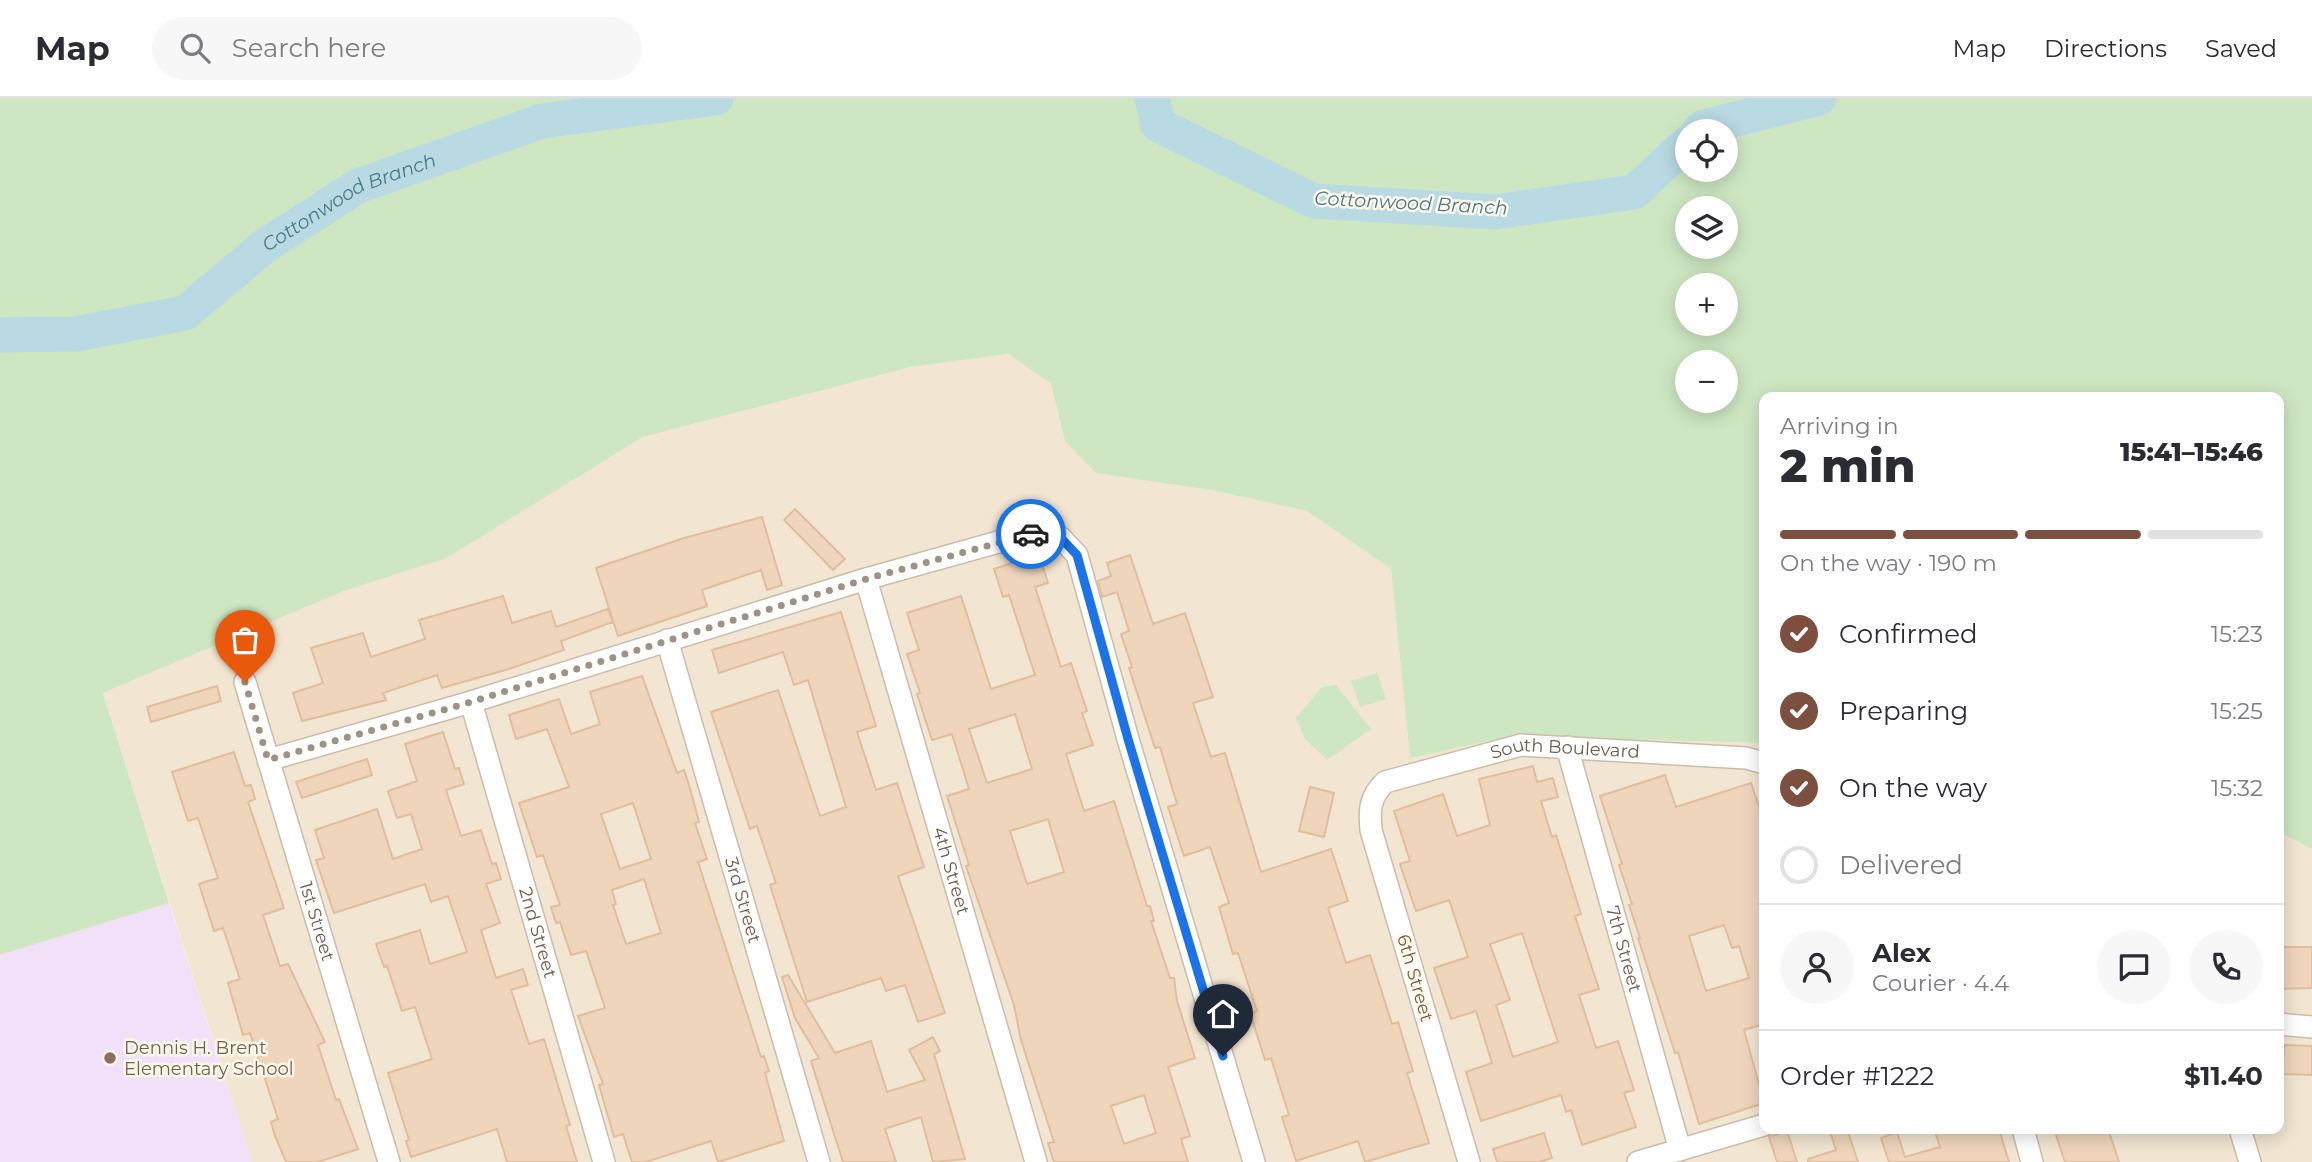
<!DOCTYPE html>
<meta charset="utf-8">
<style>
:root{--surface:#fff;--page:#f7f7f7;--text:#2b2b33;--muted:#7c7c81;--line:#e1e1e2;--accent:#7c4f3f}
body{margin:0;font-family:Montserrat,sans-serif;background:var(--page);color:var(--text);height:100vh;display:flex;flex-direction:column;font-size:26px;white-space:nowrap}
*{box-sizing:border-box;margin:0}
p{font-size:23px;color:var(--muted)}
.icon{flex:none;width:38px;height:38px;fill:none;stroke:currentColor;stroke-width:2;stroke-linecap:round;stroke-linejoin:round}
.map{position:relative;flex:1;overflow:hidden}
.sheet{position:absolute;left:1759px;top:294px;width:525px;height:742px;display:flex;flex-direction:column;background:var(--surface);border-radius:14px;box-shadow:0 4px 18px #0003}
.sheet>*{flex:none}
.controls{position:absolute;left:1675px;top:21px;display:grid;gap:14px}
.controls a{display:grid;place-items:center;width:63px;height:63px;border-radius:50%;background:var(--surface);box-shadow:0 4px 18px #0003;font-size:35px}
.pin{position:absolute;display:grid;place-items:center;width:60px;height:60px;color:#fff;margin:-72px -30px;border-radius:50% 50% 50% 0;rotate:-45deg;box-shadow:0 0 7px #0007}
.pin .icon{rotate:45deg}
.courier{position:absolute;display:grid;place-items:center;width:70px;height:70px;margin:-35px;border:5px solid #1a73e8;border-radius:50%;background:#fff;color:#222;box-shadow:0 2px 9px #0007}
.summary em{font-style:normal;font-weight:800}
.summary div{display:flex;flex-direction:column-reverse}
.summary{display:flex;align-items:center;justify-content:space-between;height:119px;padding:0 21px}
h1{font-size:46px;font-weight:800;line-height:52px}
.bar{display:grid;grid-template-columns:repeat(4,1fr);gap:10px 7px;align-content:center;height:84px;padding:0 21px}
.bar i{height:9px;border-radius:5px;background:var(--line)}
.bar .active{background:var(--accent)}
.bar p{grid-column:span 4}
.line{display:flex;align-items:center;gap:18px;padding:0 21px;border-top:2px solid var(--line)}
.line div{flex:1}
.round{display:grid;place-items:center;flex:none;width:74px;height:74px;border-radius:37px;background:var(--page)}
ol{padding:0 21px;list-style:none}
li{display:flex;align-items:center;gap:21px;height:77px}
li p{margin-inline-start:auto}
li .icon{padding:7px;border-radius:50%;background:var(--accent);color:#fff;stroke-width:4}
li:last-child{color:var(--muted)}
li i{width:38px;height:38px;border:4px solid var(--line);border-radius:50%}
header{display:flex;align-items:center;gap:42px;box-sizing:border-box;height:98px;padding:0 35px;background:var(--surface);border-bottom:2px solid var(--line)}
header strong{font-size:33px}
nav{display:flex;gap:38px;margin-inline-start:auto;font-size:24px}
.search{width:490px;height:63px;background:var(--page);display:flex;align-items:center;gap:18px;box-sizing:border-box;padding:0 24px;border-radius:38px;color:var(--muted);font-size:26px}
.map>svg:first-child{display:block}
.residential{fill:#f2e6d2}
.education{fill:#f1e0f7}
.green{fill:#cee7c2;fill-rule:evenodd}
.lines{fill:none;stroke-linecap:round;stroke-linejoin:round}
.river{stroke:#b9d9e3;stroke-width:35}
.building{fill:#efd5bc;stroke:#e1bd9d;stroke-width:2;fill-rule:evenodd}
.minor-casing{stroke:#cbbcaa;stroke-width:24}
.minor{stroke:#fff;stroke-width:21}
.done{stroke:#a19180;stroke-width:7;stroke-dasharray:0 12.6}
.route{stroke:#1a73e8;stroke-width:9}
.education-dot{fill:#8d6e63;stroke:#fef8e9;stroke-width:2.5}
.labels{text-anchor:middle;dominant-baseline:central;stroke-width:5;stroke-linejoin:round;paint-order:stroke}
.street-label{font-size:18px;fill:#715c4a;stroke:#fef8e9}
.education-label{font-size:18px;fill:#785e54;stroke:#fef8e9;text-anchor:start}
.water-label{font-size:19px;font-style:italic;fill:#49798a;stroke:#fef8e9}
</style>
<header>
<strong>Map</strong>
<div class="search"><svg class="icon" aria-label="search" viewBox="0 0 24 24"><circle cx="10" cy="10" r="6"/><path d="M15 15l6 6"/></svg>Search here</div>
<nav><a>Map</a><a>Directions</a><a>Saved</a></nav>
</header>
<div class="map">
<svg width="2312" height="1064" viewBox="0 0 2312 1064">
<rect width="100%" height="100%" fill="#fbf4e3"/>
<path class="residential" d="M 1009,256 L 1051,286 L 1065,343 L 1211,392 L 1307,413 L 1391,471 L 1410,660 L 1490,643 L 1579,640 L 1764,645 L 1764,1031 L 2278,1031 L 2279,734 L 2312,751 L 2312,1064 L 252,1064 L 103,595 L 344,493 L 447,460 L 643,339 L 911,269 Z"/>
<path class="education" d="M 169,805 L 252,1064 L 0,1064 L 0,857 Z"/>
<path class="green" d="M 0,0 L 2312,0 L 2312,751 L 2279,734 L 2278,299 L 1764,299 L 1764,645 L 1579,640 L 1490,643 L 1410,660 L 1391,471 L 1307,413 L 1211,392 L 1096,375 L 1065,343 L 1051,286 L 1009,256 L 911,269 L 643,339 L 447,460 L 344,493 L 103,595 L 169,805 L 0,857 ZM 1687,33 L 1726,33 L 1726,72 L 1687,72 ZM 1687,110 L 1726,110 L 1726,149 L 1687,149 ZM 1687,187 L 1726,187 L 1726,226 L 1687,226 ZM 1687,264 L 1726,264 L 1726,303 L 1687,303 Z
M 1377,575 L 1386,601 L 1360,609 L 1351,583 Z
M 1336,587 L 1371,631 L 1327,662 L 1305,641 L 1296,620 L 1322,589 Z"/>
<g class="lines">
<g class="river">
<path d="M 1152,0 L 1158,27 L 1314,103 L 1495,114 L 1634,94 L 1687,45"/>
<path d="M 1699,33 L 1704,29 L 1819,0"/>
<path id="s1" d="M 0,237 L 76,236 L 185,215 L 266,147 L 358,88 L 542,23 L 716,0"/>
</g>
</g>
<path class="building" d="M 795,411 L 845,461 L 833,472 L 784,422 Z
M 762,419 L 782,487 L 767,492 L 761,472 L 702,492 L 707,508 L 618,538 L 596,470 L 684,440 Z
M 1130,457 L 1153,526 L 1185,515 L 1213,599 L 1193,605 L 1211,659 L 1225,655 L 1261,774 L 1331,751 L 1348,803 L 1328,810 L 1346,865 L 1370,857 L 1392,926 L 1398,924 L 1413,973 L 1407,975 L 1429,1045 L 1365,1064 L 1358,1043 L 1296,1063 L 1282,1019 L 1289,1017 L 1271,960 L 1265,962 L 1250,915 L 1257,913 L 1238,855 L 1233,856 L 1219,809 L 1229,805 L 1210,749 L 1184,758 L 1168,709 L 1177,706 L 1160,649 L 1155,650 L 1129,570 L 1132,569 L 1121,536 L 1129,533 L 1117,494 L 1102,499 L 1098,483 L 1111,478 L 1107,465 Z
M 1040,460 L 1048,485 L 1035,489 L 1061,569 L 1071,565 L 1087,613 L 1082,615 L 1093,647 L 1066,656 L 1084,713 L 1114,703 L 1147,808 L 1150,808 L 1154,823 L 1151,823 L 1170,880 L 1174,880 L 1177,903 L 1195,960 L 1168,969 L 1190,1038 L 1181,1041 L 1188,1064 L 1054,1064 L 1048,1045 L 1054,1044 L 1021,942 L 1014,907 L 966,768 L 969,767 L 947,698 L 969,691 L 952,636 L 932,642 L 917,596 L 920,595 L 907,556 L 919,552 L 907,515 L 961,498 L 991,591 L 1035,577 L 1009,497 L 1003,499 L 994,471 L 1023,461 L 1025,465 ZM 1015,616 L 1032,671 L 987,685 L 969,631 ZM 1048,721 L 1064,774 L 1027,786 L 1010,733 ZM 1144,997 L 1156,1035 L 1124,1046 L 1111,1008 Z
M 503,498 L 512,525 L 551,513 L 556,529 L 608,511 L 613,524 L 561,543 L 564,552 L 509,571 L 442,590 L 437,577 L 383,595 L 386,602 L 302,623 L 293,595 L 323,585 L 311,550 L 363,535 L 371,559 L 425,541 L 419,522 Z
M 841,514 L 876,628 L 857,634 L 876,692 L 897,685 L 924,769 L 898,778 L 945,915 L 918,924 L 905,887 L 886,893 L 881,880 L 807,904 L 770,787 L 776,785 L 757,728 L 750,731 L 711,614 L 778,592 L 820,718 L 846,709 L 808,582 L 794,587 L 783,554 L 719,575 L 712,552 Z
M 642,578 L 677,675 L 684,672 L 689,687 L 699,724 L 695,725 L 707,761 L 698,764 L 761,959 L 764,958 L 769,973 L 765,975 L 784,1043 L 718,1064 L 711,1043 L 646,1064 L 632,1064 L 623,1036 L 614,1039 L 599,987 L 603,986 L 578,918 L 605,910 L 586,853 L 571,857 L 560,824 L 556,825 L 551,809 L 560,807 L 543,757 L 537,759 L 519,705 L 569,689 L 547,631 L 516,641 L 509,617 L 559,601 L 571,636 L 600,626 L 590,594 ZM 633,705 L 651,761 L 620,771 L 601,716 ZM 644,781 L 661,835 L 626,846 L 613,807 L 616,806 L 612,792 Z
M 217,588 L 221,603 L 151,624 L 147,609 Z
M 443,634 L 455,671 L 459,670 L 464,686 L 446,692 L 461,738 L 481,732 L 492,766 L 496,765 L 501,781 L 486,786 L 500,825 L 481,832 L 496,880 L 523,871 L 528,887 L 511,892 L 529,946 L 544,941 L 570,1027 L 566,1028 L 577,1064 L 507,1064 L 497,1031 L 411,1059 L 406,1043 L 409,1042 L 388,975 L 432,961 L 415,909 L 402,913 L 387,868 L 384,869 L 376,846 L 420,832 L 430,866 L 467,854 L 448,798 L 431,804 L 425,786 L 334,815 L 316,762 L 324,760 L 315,732 L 377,711 L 393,761 L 422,751 L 411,716 L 397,720 L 388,693 L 417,683 L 405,646 Z
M 234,654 L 245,688 L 251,687 L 255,701 L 248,704 L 284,810 L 263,817 L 280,868 L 288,866 L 325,944 L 318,947 L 336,1002 L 339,1001 L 358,1051 L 318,1064 L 286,1064 L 275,1038 L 271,1024 L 278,1021 L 250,935 L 243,937 L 228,885 L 240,881 L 223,830 L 214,833 L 199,786 L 218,780 L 198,720 L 188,723 L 172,674 Z
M 367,661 L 372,677 L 302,700 L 296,684 Z
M 1533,668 L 1537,684 L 1553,680 L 1558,699 L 1541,703 L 1552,739 L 1556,737 L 1581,816 L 1575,818 L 1599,891 L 1579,897 L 1596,950 L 1618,943 L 1634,992 L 1624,995 L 1636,1029 L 1582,1047 L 1571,1012 L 1566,1014 L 1561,997 L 1481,1023 L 1466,974 L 1492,965 L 1476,913 L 1451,921 L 1434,870 L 1468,859 L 1449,802 L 1416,813 L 1400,766 L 1410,763 L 1394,713 L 1443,696 L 1457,738 L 1490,727 L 1479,681 ZM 1522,835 L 1558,944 L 1513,959 L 1496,907 L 1510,902 L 1490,846 Z
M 1665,677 L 1676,709 L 1751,685 L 1764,723 L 1764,926 L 1744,932 L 1764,1005 L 1699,1026 L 1678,954 L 1675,955 L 1638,840 L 1640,840 L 1629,807 L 1632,806 L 1619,767 L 1622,766 L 1600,698 ZM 1724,827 L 1732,850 L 1739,848 L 1749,880 L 1706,893 L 1689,838 Z
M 1310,689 L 1334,695 L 1324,739 L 1299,733 Z
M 2278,849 L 2312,849 L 2312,890 L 2278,891 Z
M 788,877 L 835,955 L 871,943 L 887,994 L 925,982 L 909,952 L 933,939 L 940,953 L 934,956 L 965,1061 L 933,1064 L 921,1019 L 885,1031 L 896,1064 L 843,1064 L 811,963 L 819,960 L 795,920 L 782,879 Z
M 2284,947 L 2312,948 L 2312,977 L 2283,976 Z
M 1829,1031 L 1847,1031 L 1858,1064 L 1808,1064 L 1808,1061 L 1836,1052 Z
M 1934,1031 L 1999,1031 L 2009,1064 L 1889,1064 L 1881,1040 L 1897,1034 L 1905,1059 L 1940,1049 Z
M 2054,1031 L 2108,1031 L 2119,1064 L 2065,1064 Z
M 1787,1033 L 1797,1064 L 1777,1064 L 1769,1039 Z
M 1544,1035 L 1552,1060 L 1539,1064 L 1497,1064 L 1493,1051 Z"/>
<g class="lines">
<defs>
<g id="minor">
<path id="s2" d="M 866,481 L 1036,1064"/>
<path id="s3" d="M 667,542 L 819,1064"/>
<path id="s4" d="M 245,584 L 389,1064"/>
<path id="s5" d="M 471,604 L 604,1064"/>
<path id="s6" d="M 1567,649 L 1680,1052"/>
<path d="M 268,662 L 471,604 L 866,481 L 1027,436 L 1060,439 L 1077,457 L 1128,641 L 1254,1064"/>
<path d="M 2278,926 L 2312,929"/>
<path d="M 2023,1031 L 2032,1064"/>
<path d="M 2240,1031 L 2250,1064"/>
<path id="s7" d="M 1469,1064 L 1371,732 C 1369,711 1370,699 1385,684 L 1521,647 L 1746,660 L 1764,665"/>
<path d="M 1638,1064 L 1764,1027"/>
</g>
</defs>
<use href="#minor" class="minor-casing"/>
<use href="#minor" class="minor"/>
</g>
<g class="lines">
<path class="done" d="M 245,584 L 268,662 L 471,604 L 866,481 L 1031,436"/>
<path class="route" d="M 1031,436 L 1060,439 L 1077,457 L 1128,641 L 1223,958"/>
</g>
<circle class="education-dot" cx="110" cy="960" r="7"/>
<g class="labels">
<g class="street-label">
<text stroke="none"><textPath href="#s7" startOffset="583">South Boulevard</textPath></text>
<text stroke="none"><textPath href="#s2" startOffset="304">4th Street</textPath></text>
<text stroke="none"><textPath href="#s3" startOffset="271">3rd Street</textPath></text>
<text stroke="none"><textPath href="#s4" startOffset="250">1st Street</textPath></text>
<text stroke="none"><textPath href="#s5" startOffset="240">2nd Street</textPath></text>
<text stroke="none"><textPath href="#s6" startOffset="210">7th Street</textPath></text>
<text transform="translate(1415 880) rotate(74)">6th Street</text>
</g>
<g class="education-label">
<text x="124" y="950">Dennis H. Brent<tspan x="124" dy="21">Elementary School</tspan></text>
</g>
<g class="water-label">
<text transform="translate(1411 105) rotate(3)">Cottonwood Branch</text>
<text stroke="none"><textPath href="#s1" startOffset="387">Cottonwood Branch</textPath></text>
</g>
</g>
</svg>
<div class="controls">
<a><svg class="icon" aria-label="locate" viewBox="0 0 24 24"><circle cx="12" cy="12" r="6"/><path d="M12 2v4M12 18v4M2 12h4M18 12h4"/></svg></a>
<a><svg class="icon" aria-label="layers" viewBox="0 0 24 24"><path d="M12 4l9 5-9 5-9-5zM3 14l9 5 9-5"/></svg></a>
<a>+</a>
<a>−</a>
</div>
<div class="pin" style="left:245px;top:584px;background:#ea580c"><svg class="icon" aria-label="bag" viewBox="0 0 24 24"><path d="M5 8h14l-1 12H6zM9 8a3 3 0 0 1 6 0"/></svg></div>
<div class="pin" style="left:1223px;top:958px;background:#1f2937"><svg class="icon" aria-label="home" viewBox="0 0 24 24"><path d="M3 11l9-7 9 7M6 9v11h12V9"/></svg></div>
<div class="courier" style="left:1031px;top:436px"><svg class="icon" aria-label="car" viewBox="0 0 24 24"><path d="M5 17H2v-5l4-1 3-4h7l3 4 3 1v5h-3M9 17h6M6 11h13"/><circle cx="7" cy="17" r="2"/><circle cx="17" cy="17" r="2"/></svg></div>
<section class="sheet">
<div class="summary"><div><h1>2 min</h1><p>Arriving in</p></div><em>15:41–15:46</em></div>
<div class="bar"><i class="active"></i><i class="active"></i><i class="active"></i><i></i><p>On the way · 190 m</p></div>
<ol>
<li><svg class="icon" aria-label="check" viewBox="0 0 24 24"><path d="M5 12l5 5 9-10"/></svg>Confirmed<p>15:23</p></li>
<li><svg class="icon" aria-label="check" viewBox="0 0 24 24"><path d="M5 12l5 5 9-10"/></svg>Preparing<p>15:25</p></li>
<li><svg class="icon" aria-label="check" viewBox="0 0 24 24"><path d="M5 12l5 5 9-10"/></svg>On the way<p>15:32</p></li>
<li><i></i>Delivered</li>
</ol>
<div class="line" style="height:126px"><a class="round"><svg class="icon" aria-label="person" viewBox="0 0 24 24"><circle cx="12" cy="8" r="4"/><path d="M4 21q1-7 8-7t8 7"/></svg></a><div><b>Alex</b><p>Courier · 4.4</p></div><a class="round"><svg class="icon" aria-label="chat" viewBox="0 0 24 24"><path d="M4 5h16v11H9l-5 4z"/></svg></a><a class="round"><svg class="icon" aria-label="phone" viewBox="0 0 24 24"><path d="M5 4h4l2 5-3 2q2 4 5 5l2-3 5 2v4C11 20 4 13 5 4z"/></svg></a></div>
<div class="line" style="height:91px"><div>Order #1222</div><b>$11.40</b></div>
</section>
</div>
